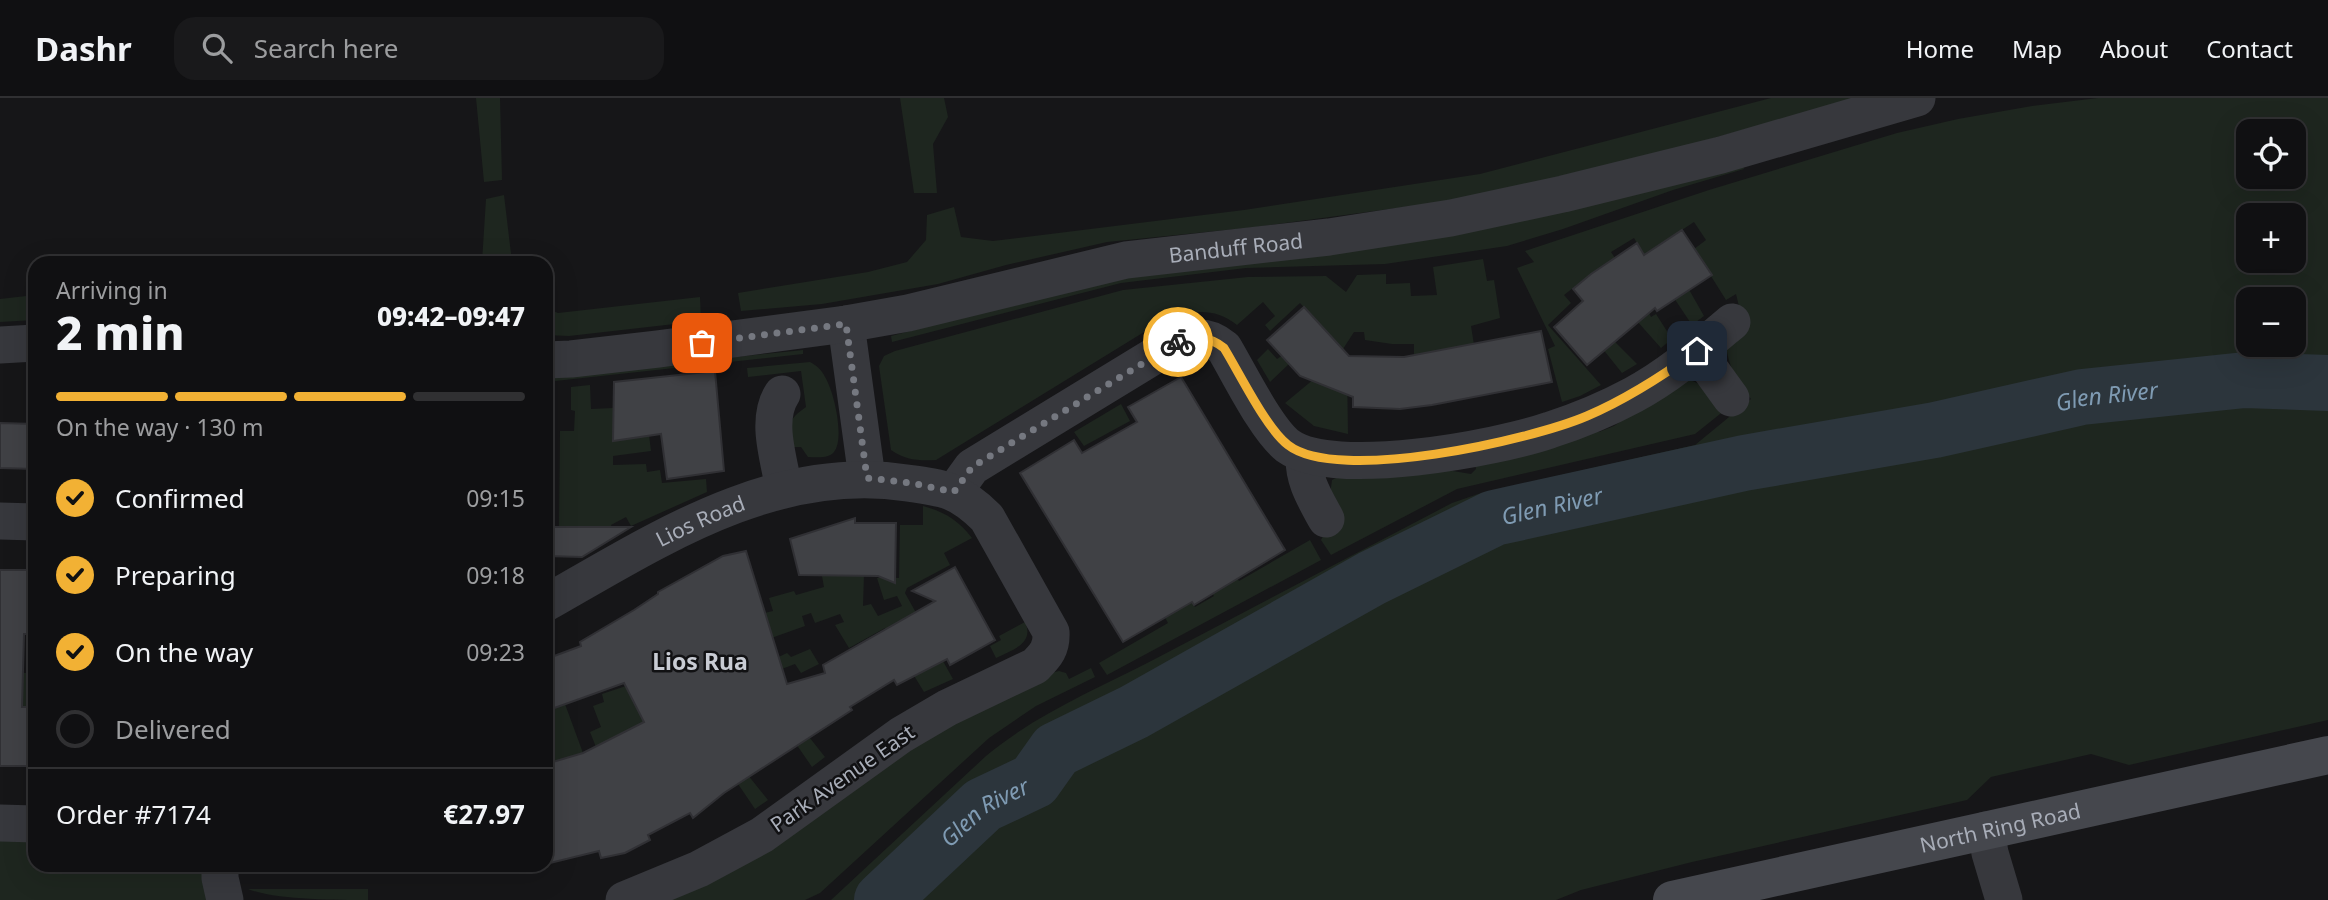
<!DOCTYPE html>
<meta charset="utf-8">
<style>
:root{--surface:#101012;--page:#19191b;--text:#f1f3f6;--muted:#9c9d9f;--line:#303032;--accent:#f2b134}
body{margin:0;font-family:"Noto Sans",sans-serif;background:var(--page);color:var(--text);height:100vh;display:flex;flex-direction:column;font-size:26px;white-space:nowrap}
*{box-sizing:border-box;margin:0}
p{font-size:23px;color:var(--muted)}
.icon{flex:none;width:38px;height:38px;fill:none;stroke:currentColor;stroke-width:2;stroke-linecap:round;stroke-linejoin:round}
.map{position:relative;flex:1;overflow:hidden}
.drawer{position:absolute;left:28px;top:158px;width:525px;height:616px;display:flex;flex-direction:column;background:var(--surface);border-radius:21px;box-shadow:0 7px 28px #0002,0 0 0 2px var(--line)}
.drawer>*{flex:none}
.tools{position:absolute;left:2236px;top:21px;display:grid;gap:14px}
.tools a{display:grid;place-items:center;width:70px;height:70px;border-radius:14px;background:var(--surface);box-shadow:0 7px 28px #0002,0 0 0 2px var(--line);font-size:35px}
.pin{position:absolute;display:grid;place-items:center;width:60px;height:60px;color:#fff;margin:-30px;border-radius:14px;box-shadow:0 4px 10px #0006}
.courier{position:absolute;display:grid;place-items:center;width:70px;height:70px;margin:-35px;border:5px solid #f2b134;border-radius:50%;background:#fff;color:#222;box-shadow:0 2px 9px #0007}
.summary em{font-style:normal;font-weight:800}
.summary div{display:flex;flex-direction:column-reverse}
.summary{display:flex;align-items:center;justify-content:space-between;height:119px;padding:0 28px}
h1{font-size:46px;font-weight:800;line-height:52px}
.bar{display:grid;grid-template-columns:repeat(4,1fr);gap:10px 7px;align-content:center;height:84px;padding:0 28px}
.bar i{height:9px;border-radius:5px;background:var(--line)}
.bar .on{background:var(--accent)}
.bar p{grid-column:span 4}
.line{display:flex;align-items:center;gap:18px;padding:0 28px;border-top:2px solid var(--line)}
.line div{flex:1}
ol{padding:0 28px;list-style:none}
li{display:flex;align-items:center;gap:21px;height:77px}
li p{margin-inline-start:auto}
li .icon{padding:7px;border-radius:50%;background:var(--accent);color:#111;stroke-width:4}
li:last-child{color:var(--muted)}
li i{width:38px;height:38px;border:4px solid var(--line);border-radius:50%}
header{display:flex;align-items:center;gap:42px;box-sizing:border-box;height:98px;padding:0 35px;background:var(--surface);border-bottom:2px solid var(--line)}
header strong{font-size:33px}
nav{display:flex;gap:38px;margin-inline-start:auto;font-size:24px}
.search{width:490px;height:63px;background:var(--page);display:flex;align-items:center;gap:18px;box-sizing:border-box;padding:0 24px;border-radius:21px;color:var(--muted);font-size:26px}
.map>svg:first-child{display:block}
.green{fill:#1e261f;fill-rule:evenodd}
.lines{fill:none;stroke-linecap:round;stroke-linejoin:round}
.river{stroke:#2c353c;stroke-width:56}
.building{fill:#404145;stroke:#303034;stroke-width:2}
.street{stroke:#37383d;stroke-width:37}
.secondary{stroke:#45474d;stroke-width:38}
.done{stroke:#757880;stroke-width:7;stroke-dasharray:0 12.6}
.route{stroke:#f2b134;stroke-width:9}
.labels{text-anchor:middle;dominant-baseline:central;stroke-width:5;stroke-linejoin:round;paint-order:stroke}
.street-label{font-size:21px;fill:#a8adb8;stroke:#111113}
.water-label{font-size:23px;font-style:italic;fill:#7f9bb3;stroke:#111113}
.neighbourhood-label{font-size:23px;font-weight:bold;fill:#c9ccd4;stroke:#111113}
</style>
<header>
<strong>Dashr</strong>
<div class="search"><svg class="icon" aria-label="search" viewBox="0 0 24 24"><circle cx="10" cy="10" r="6"/><path d="M15 15l6 6"/></svg>Search here</div>
<nav><a>Home</a><a>Map</a><a>About</a><a>Contact</a></nav>
</header>
<div class="map">
<svg width="2328" height="802" viewBox="0 0 2328 802">
<rect width="100%" height="100%" fill="#161618"/>
<path class="green" d="M 476,0 L 500,0 L 502,82 L 484,84 Z
M 900,0 L 944,0 L 948,19 L 933,46 L 937,95 L 914,95 Z
M 1771,0 L 1858,0 L 1631,63 L 1457,102 L 1256,129 L 1107,144 L 1006,167 L 938,186 L 822,206 L 741,213 L 738,195 L 868,174 L 907,164 L 926,142 L 927,117 L 954,109 L 961,139 L 993,143 L 1244,112 L 1480,76 Z
M 2098,0 L 2328,0 L 2328,622 L 2129,667 L 2091,656 L 1991,679 L 1967,702 L 1692,764 L 1581,792 L 1556,802 L 831,802 L 986,658 C 1036,616 1097,591 1155,561 C 1254,509 1353,457 1452,405 L 1478,396 L 1695,347 L 1751,301 C 1737,280 1730,274 1726,248 L 1744,229 L 1736,196 L 1726,202 L 1694,151 L 1706,142 L 1694,124 L 1644,157 L 1634,140 L 1611,154 L 1643,202 L 1651,219 L 1656,216 L 1672,241 L 1661,250 L 1628,213 L 1621,217 L 1587,179 L 1564,197 L 1571,205 L 1548,227 L 1601,287 L 1580,298 L 1562,304 L 1548,251 L 1555,248 L 1517,170 L 1534,164 L 1525,153 L 1709,92 L 1897,35 L 1958,21 L 2032,8 ZM 2249,33 L 2294,33 L 2294,79 L 2249,79 ZM 2249,117 L 2294,117 L 2294,163 L 2249,163 ZM 2249,201 L 2294,201 L 2294,247 L 2249,247 Z
M 1743,68 L 1744,71 L 1673,92 L 1563,131 L 1507,148 L 1385,166 L 1246,170 L 1121,185 L 892,244 L 891,238 L 1120,179 Z
M 504,97 L 512,164 L 482,164 L 486,101 Z
M 1483,161 L 1487,183 L 1494,182 L 1500,220 L 1471,228 L 1474,247 L 1418,257 L 1414,256 L 1414,246 L 1392,246 L 1365,242 L 1364,234 L 1354,234 L 1343,251 L 1300,205 L 1270,233 L 1265,227 L 1275,218 L 1263,204 L 1237,227 C 1213,208 1189,213 1162,223 L 936,362 C 919,363 905,362 891,352 L 879,268 L 884,258 L 895,253 L 1123,192 L 1248,179 L 1326,178 L 1346,194 L 1357,177 L 1386,176 L 1386,186 L 1410,185 L 1411,198 L 1437,197 L 1433,169 Z
M 1687,188 L 1704,218 L 1692,227 L 1672,197 Z
M 35,197 L 35,222 L 0,224 L 0,201 Z
M 700,199 L 701,223 L 569,238 L 546,237 L 546,210 L 558,215 Z
M 1613,242 L 1637,266 L 1622,275 L 1602,250 Z
M 1268,251 L 1277,261 L 1283,257 L 1290,265 L 1270,284 L 1257,262 Z
M 803,252 L 803,256 L 546,284 L 546,279 Z
M 1337,262 L 1347,268 L 1348,336 L 1314,328 L 1285,305 Z
M 810,264 C 816,267 822,272 825,279 C 834,293 845,341 834,354 C 828,361 818,359 808,359 L 801,349 L 792,349 C 789,327 786,323 806,309 L 801,273 L 748,279 L 747,270 Z
M 1684,281 C 1704,284 1713,298 1725,312 L 1695,336 L 1457,391 L 1331,457 L 1321,442 L 1325,434 L 1332,382 L 1344,376 L 1435,370 L 1471,376 L 1476,371 L 1474,363 L 1584,334 L 1599,334 L 1614,328 Z
M 590,287 L 591,311 L 613,310 L 614,304 L 614,343 L 623,342 L 623,333 L 648,329 L 651,353 L 613,358 L 613,367 L 646,366 L 647,374 L 660,372 L 662,385 L 706,381 L 707,394 L 631,428 L 626,419 L 611,427 L 612,429 L 559,429 L 560,333 L 574,333 L 575,313 L 571,312 L 571,289 Z
M 1121,306 L 1130,323 L 1084,348 L 1074,334 Z
M 923,408 C 945,414 958,422 972,440 L 944,455 L 950,467 L 907,490 L 905,495 L 953,581 L 924,594 L 885,530 L 849,550 L 835,527 L 844,524 L 840,516 L 815,525 L 811,515 L 802,518 L 805,528 L 763,543 L 770,563 L 787,555 L 791,559 L 810,551 L 819,566 L 801,575 L 795,566 L 779,572 L 789,589 L 775,599 L 755,517 L 773,513 L 769,500 L 794,493 L 796,497 L 824,489 L 822,478 L 864,477 L 863,508 L 871,506 L 878,518 L 902,508 L 897,498 L 884,502 L 877,480 L 899,480 L 900,427 L 923,427 Z
M 1310,442 L 1321,462 L 1107,577 L 1099,565 L 1168,525 L 1152,495 L 1215,443 L 1239,483 ZM 1209,490 L 1214,498 L 1195,509 L 1190,501 Z
M 1025,524 C 1035,546 1012,552 996,560 L 990,548 L 1001,542 L 999,538 Z
M 1091,570 L 1095,579 L 1036,608 L 989,640 L 820,795 L 805,802 L 668,802 L 914,645 L 1047,576 L 1059,573 L 1066,575 L 1069,581 Z
M 11,575 L 35,575 L 35,609 L 19,608 Z
M 626,588 L 644,624 L 596,649 L 590,634 L 601,629 L 593,608 L 604,604 L 602,596 Z
M 565,606 L 583,655 L 546,700 L 546,648 L 553,645 L 546,625 L 546,613 Z
M 806,635 L 825,659 L 812,669 L 794,643 Z
M 747,676 L 768,702 L 755,711 L 736,683 Z
M 0,739 L 35,740 L 35,766 L 202,767 L 208,802 L 0,802 Z
M 248,791 L 368,791 L 368,802 C 334,802 276,802 248,791 Z"/>
<g class="lines">
<path class="river" id="s1" d="M 882,802 L 983,707 L 1034,683 L 1056,652 L 1134,614 L 1372,480 L 1494,420 L 1744,365 L 1935,332 L 2082,299 L 2245,282 L 2328,285"/>
</g>
<path class="building" d="M 1682,132 L 1712,177 L 1657,213 L 1655,210 L 1587,267 L 1554,229 L 1583,203 L 1573,191 L 1591,176 L 1637,145 L 1644,157 Z
M 1304,209 L 1349,258 L 1404,259 L 1541,233 L 1552,284 L 1432,307 L 1400,311 L 1353,309 L 1353,299 L 1300,278 L 1267,242 Z
M 715,273 L 724,373 L 667,381 L 661,336 L 613,343 L 614,284 Z
M 1181,279 L 1285,452 L 1194,507 L 1192,504 L 1123,544 L 1020,375 L 1074,342 L 1082,355 L 1137,324 L 1128,309 Z
M 0,325 L 35,326 L 35,371 L 0,370 Z
M 855,420 L 855,425 L 896,425 L 895,485 L 878,478 L 799,477 L 790,441 Z
M 546,429 L 631,429 L 582,459 L 546,458 Z
M 746,453 L 787,586 L 825,575 L 823,567 L 935,503 L 912,493 L 955,469 L 995,542 L 950,567 L 947,561 L 897,587 L 894,582 L 850,609 L 852,612 L 724,695 L 693,720 L 690,715 L 648,737 L 650,742 L 625,755 L 601,760 L 599,753 L 546,766 L 546,666 L 583,655 L 644,624 L 624,585 L 546,613 L 546,561 L 581,548 L 580,544 L 634,512 L 658,496 L 658,494 L 723,458 Z
M 0,472 L 35,472 L 35,536 L 24,536 L 22,609 L 35,609 L 35,668 L 0,668 Z"/>
<g class="lines">
<g class="street">
<path d="M 846,226 L 867,380"/>
<path d="M 0,247 L 35,245"/>
<path d="M 1697,253 L 1731,300"/>
<path id="s2" d="M 546,262 L 571,261 L 658,251 L 846,226 L 908,215 L 1126,162 L 1329,139 L 1451,120 L 1563,96 L 1721,57 L 1917,0"/>
<path d="M 782,296 C 765,322 779,361 784,391"/>
<path d="M 1304,357 C 1303,382 1314,399 1326,421"/>
<path d="M 954,394 L 972,369 L 1172,247 C 1194,239 1205,235 1224,250 C 1239,275 1266,331 1288,348 C 1333,381 1498,350 1550,332 C 1578,323 1607,311 1633,297 C 1669,278 1701,250 1732,224"/>
<path d="M 0,423 L 35,424"/>
<path id="s3" d="M 546,505 C 657,442 773,365 907,385 C 945,390 959,392 987,420 L 1051,534 C 1052,550 1046,557 1035,568 L 947,610 L 901,637 L 762,737 L 699,771 L 624,802"/>
<path d="M 0,725 L 35,726"/>
<path d="M 1986,732 L 1990,755 L 2004,802"/>
<path d="M 220,766 L 220,780 L 225,802"/>
</g>
<path class="secondary" id="s4" d="M 1672,802 L 2328,657"/>
</g>
<g class="lines">
<path class="done" d="M 702,245 L 846,226 L 867,380 L 911,385 L 954,394 L 972,369 L 1178,244"/>
<path class="route" d="M 1178,244 C 1196,238 1209,238 1224,250 C 1240,276 1266,330 1288,347 C 1338,386 1531,342 1587,318 C 1627,301 1661,279 1697,253"/>
</g>
<g class="labels">
<g class="street-label">
<text stroke="none"><textPath href="#s2" startOffset="700">Banduff Road</textPath></text>
<text stroke="none"><textPath href="#s3" startOffset="175">Lios Road</textPath></text>
<text transform="translate(842 680) rotate(-35)">Park Avenue East</text>
<text stroke="none"><textPath href="#s4" startOffset="336">North Ring Road</textPath></text>
</g>
<g class="water-label">
<text stroke="none"><textPath href="#s1" startOffset="1354">Glen River</textPath></text>
<text stroke="none"><textPath href="#s1" startOffset="788">Glen River</textPath></text>
<text stroke="none"><textPath href="#s1" startOffset="136">Glen River</textPath></text>
</g>
<g class="neighbourhood-label">
<text x="700" y="563">Lios Rua</text>
</g>
</g>
</svg>
<div class="tools">
<a><svg class="icon" aria-label="locate" viewBox="0 0 24 24"><circle cx="12" cy="12" r="6"/><path d="M12 2v4M12 18v4M2 12h4M18 12h4"/></svg></a>
<a>+</a>
<a>−</a>
</div>
<div class="pin" style="left:702px;top:245px;background:#ea580c"><svg class="icon" aria-label="bag" viewBox="0 0 24 24"><path d="M5 8h14l-1 12H6zM9 8a3 3 0 0 1 6 0"/></svg></div>
<div class="pin" style="left:1697px;top:253px;background:#1f2937"><svg class="icon" aria-label="home" viewBox="0 0 24 24"><path d="M3 11l9-7 9 7M6 9v11h12V9"/></svg></div>
<div class="courier" style="left:1178px;top:244px"><svg class="icon" aria-label="bike" viewBox="0 0 24 24"><circle cx="6" cy="16" r="4"/><circle cx="18" cy="16" r="4"/><path d="M6 16l4-8h5l3 8M10 8l3 8H6M13 5h3"/></svg></div>
<section class="drawer">
<div class="summary"><div><h1>2 min</h1><p>Arriving in</p></div><em>09:42–09:47</em></div>
<div class="bar"><i class="on"></i><i class="on"></i><i class="on"></i><i></i><p>On the way · 130 m</p></div>
<ol>
<li><svg class="icon" aria-label="check" viewBox="0 0 24 24"><path d="M5 12l5 5 9-10"/></svg>Confirmed<p>09:15</p></li>
<li><svg class="icon" aria-label="check" viewBox="0 0 24 24"><path d="M5 12l5 5 9-10"/></svg>Preparing<p>09:18</p></li>
<li><svg class="icon" aria-label="check" viewBox="0 0 24 24"><path d="M5 12l5 5 9-10"/></svg>On the way<p>09:23</p></li>
<li><i></i>Delivered</li>
</ol>
<div class="line" style="height:91px"><div>Order #7174</div><b>€27.97</b></div>
</section>
</div>
